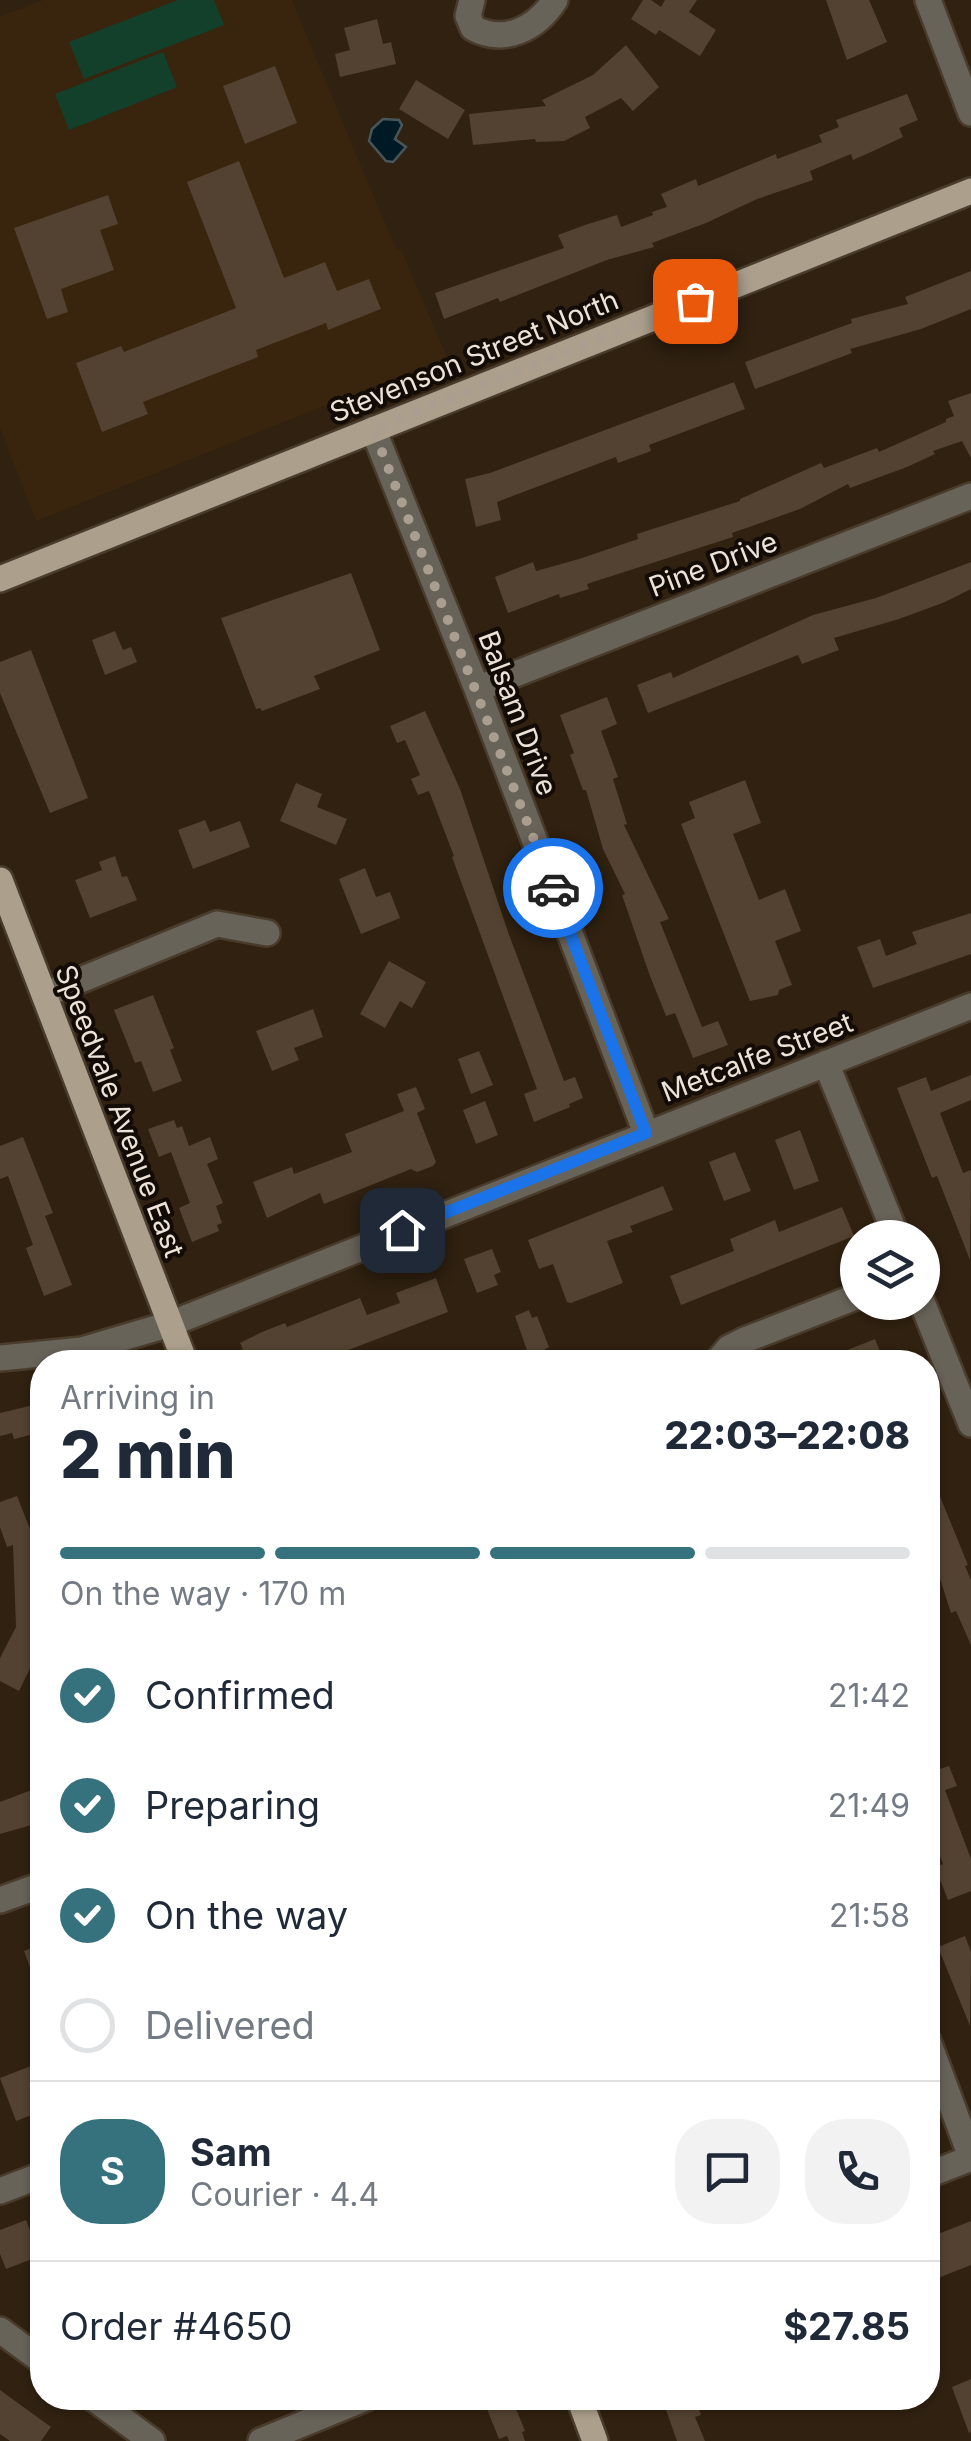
<!DOCTYPE html>
<meta charset="utf-8">
<style>
:root{--surface:#fff;--page:#f2f2f3;--text:#1f2937;--muted:#747a83;--line:#e0e1e3;--accent:#36727d}
body{margin:0;font-family:Inter,sans-serif;background:var(--page);color:var(--text);height:100vh;display:flex;flex-direction:column;font-size:38px;white-space:nowrap}
*{box-sizing:border-box;margin:0}
p{font-size:32px;color:var(--muted)}
.icon{flex:none;width:55px;height:55px;fill:none;stroke:currentColor;stroke-width:2;stroke-linecap:round;stroke-linejoin:round}
.map{position:relative;flex:1;overflow:hidden}
.details{position:absolute;left:30px;top:1350px;width:910px;height:1060px;display:flex;flex-direction:column;background:var(--surface);border-radius:40px;box-shadow:0 2px 8px #0004}
.details>*{flex:none}
.controls{position:absolute;left:840px;top:1220px;display:grid;gap:20px}
.controls a{display:grid;place-items:center;width:100px;height:100px;border-radius:50%;background:var(--surface);box-shadow:0 2px 8px #0004;font-size:50px}
.pin{position:absolute;display:grid;place-items:center;width:85px;height:85px;color:#fff;margin:-42px;border-radius:20px;box-shadow:0 5px 15px #0006}
.courier{position:absolute;display:grid;place-items:center;width:100px;height:100px;margin:-50px;border:8px solid #1a73e8;border-radius:50%;background:#fff;color:#222;box-shadow:0 2px 12px #0007}
.headline em{font-style:normal;font-weight:800}
.headline div{display:flex;flex-direction:column-reverse}
.headline{display:flex;align-items:center;justify-content:space-between;height:170px;padding:0 30px}
h1{font-size:65px;font-weight:800;line-height:75px}
.bar{display:grid;grid-template-columns:repeat(4,1fr);gap:15px 10px;align-content:center;height:120px;padding:0 30px}
.bar i{height:12px;border-radius:8px;background:var(--line)}
.bar .on{background:var(--accent)}
.bar p{grid-column:span 4}
.line{display:flex;align-items:center;gap:25px;padding:0 30px;border-top:2px solid var(--line)}
.line div{flex:1}
.round{display:grid;place-items:center;flex:none;width:105px;height:105px;border-radius:40px;background:var(--page)}
ol{padding:0 30px;list-style:none}
li{display:flex;align-items:center;gap:30px;height:110px}
li p{margin-inline-start:auto}
li .icon{padding:10px;border-radius:50%;background:var(--accent);color:#fff;stroke-width:4}
li:last-child{color:var(--muted)}
li i{width:55px;height:55px;border:5px solid var(--line);border-radius:50%}
.map>svg:first-child{display:block}
.built{fill:#39250e}
.green{fill:#12402b}
.water{fill:#001a25;stroke:#47565a;stroke-width:2.5}
.building{fill:#534231}
.lines{fill:none;stroke-linecap:round;stroke-linejoin:round}
.minor-casing{stroke:#4a3c2c;stroke-width:30}
.major-casing{stroke:#4a3c2c;stroke-width:30}
.minor{stroke:#686359;stroke-width:25}
.major{stroke:#aca08d;stroke-width:25}
.done{stroke:#aa9e91;stroke-width:10;stroke-dasharray:0 18}
.route{stroke:#1a73e8;stroke-width:12}
.labels{text-anchor:middle;dominant-baseline:central;stroke-width:8;stroke-linejoin:round;paint-order:stroke}
.street-label{font-size:28px;fill:#ece2d7;stroke:#130c06}
</style>
<div class="map">
<svg width="971" height="2441" viewBox="0 0 971 2441">
<rect width="100%" height="100%" fill="#302110"/>
<path class="built" d="M 43,0 L 292,0 L 369,185 L 397,250 L 401,249 L 447,357 L 36,521 L 0,428 L 0,17 Z"/>
<path class="green" d="M 178,0 L 214,0 L 224,25 L 84,79 L 69,42 Z
M 163,52 L 177,87 L 69,130 L 55,94 Z"/>
<path class="water" d="M 383,119 L 399,120 L 402,125 L 395,139 L 406,147 L 393,162 L 386,161 L 369,141 L 372,129 Z"/>
<path class="building" d="M 643,0 L 651,0 L 661,7 L 665,0 L 697,0 L 689,12 L 716,30 L 700,56 L 659,30 L 656,35 L 631,19 Z
M 826,0 L 869,0 L 887,42 L 847,60 Z
M 377,19 L 383,44 L 391,42 L 396,64 L 340,77 L 335,54 L 350,50 L 344,28 Z
M 626,45 L 659,87 L 633,111 L 621,98 L 585,117 L 590,128 L 564,141 L 536,142 L 535,139 L 473,145 L 469,114 L 546,106 L 542,100 L 593,75 Z
M 275,66 L 297,123 L 245,144 L 223,86 Z
M 416,80 L 465,110 L 448,139 L 399,109 Z
M 907,94 L 918,120 L 899,128 L 903,137 L 871,152 L 853,160 L 851,154 L 810,171 L 813,180 L 757,199 L 706,223 L 652,243 L 654,247 L 607,260 L 500,302 L 498,298 L 444,319 L 435,293 L 564,248 L 558,235 L 585,225 L 617,215 L 621,227 L 653,215 L 652,212 L 667,207 L 661,194 L 696,179 L 698,186 L 776,154 L 777,159 L 822,142 L 819,135 L 839,127 L 836,120 Z
M 239,161 L 284,278 L 325,262 L 337,291 L 369,279 L 381,309 L 328,330 L 326,323 L 256,350 L 258,357 L 143,402 L 148,414 L 102,432 L 76,363 L 121,346 L 124,352 L 236,308 L 187,182 Z
M 108,195 L 118,224 L 100,230 L 114,270 L 61,289 L 68,312 L 47,319 L 14,228 Z
M 971,271 L 971,309 L 921,329 L 850,349 L 852,353 L 755,389 L 745,362 L 852,323 L 851,319 L 908,304 L 905,297 Z
M 734,382 L 745,409 L 649,445 L 651,451 L 618,463 L 616,457 L 497,502 L 501,520 L 476,527 L 465,479 L 490,473 Z
M 971,393 L 971,458 L 962,441 L 933,451 L 935,454 L 907,467 L 850,488 L 848,484 L 800,509 L 732,533 L 733,537 L 587,584 L 589,589 L 560,598 L 559,594 L 508,613 L 495,577 L 533,562 L 536,571 L 579,559 L 638,539 L 637,534 L 740,501 L 740,499 L 821,463 L 824,468 L 877,448 L 879,452 L 946,422 L 946,419 L 954,416 L 948,401 Z
M 971,562 L 971,589 L 945,602 L 899,619 L 834,638 L 839,650 L 802,664 L 798,655 L 648,713 L 637,685 L 671,672 L 673,678 L 813,615 L 876,598 Z
M 351,573 L 380,650 L 314,676 L 320,689 L 262,711 L 260,708 L 256,709 L 221,618 Z
M 115,631 L 123,650 L 131,647 L 137,662 L 105,675 L 92,640 Z
M 31,650 L 88,798 L 50,813 L 0,693 L 0,662 Z
M 607,697 L 617,724 L 601,731 L 618,777 L 613,779 L 627,824 L 624,825 L 669,919 L 660,922 L 702,1027 L 718,1021 L 728,1045 L 693,1058 L 675,1013 L 666,1016 L 650,976 L 622,895 L 625,894 L 603,849 L 586,790 L 583,790 L 570,755 L 574,753 L 560,715 Z
M 425,711 L 460,789 L 508,932 L 564,1081 L 575,1077 L 583,1098 L 569,1104 L 570,1107 L 534,1122 L 524,1094 L 537,1089 L 452,857 L 454,856 L 429,791 L 418,795 L 411,779 L 420,775 L 405,740 L 397,743 L 390,726 Z
M 745,780 L 761,823 L 733,834 L 759,900 L 785,889 L 801,931 L 775,941 L 792,985 L 779,990 L 778,995 L 750,1001 L 681,824 L 695,818 L 689,802 Z
M 296,783 L 322,794 L 317,807 L 347,819 L 336,845 L 280,821 Z
M 205,820 L 210,832 L 240,821 L 250,847 L 193,869 L 178,830 Z
M 115,856 L 122,877 L 127,876 L 137,900 L 90,918 L 75,880 L 102,870 L 99,862 Z
M 365,868 L 376,897 L 390,892 L 400,918 L 361,934 L 339,879 Z
M 971,913 L 971,954 L 873,988 L 857,947 L 880,939 L 886,956 L 917,944 L 912,932 Z
M 389,961 L 426,982 L 412,1008 L 400,1001 L 385,1028 L 360,1014 Z
M 153,995 L 174,1048 L 170,1050 L 182,1081 L 153,1092 L 141,1061 L 135,1063 L 114,1010 Z
M 313,1009 L 323,1037 L 294,1048 L 299,1060 L 272,1071 L 256,1031 Z
M 479,1051 L 493,1085 L 471,1094 L 458,1059 Z
M 971,1075 L 971,1100 L 940,1113 L 963,1173 L 971,1170 L 970,1260 L 937,1176 L 932,1178 L 897,1088 L 926,1077 L 931,1091 Z
M 416,1087 L 425,1109 L 417,1113 L 436,1162 L 433,1166 L 417,1172 L 411,1169 L 324,1204 L 320,1193 L 267,1218 L 253,1182 L 292,1167 L 294,1174 L 352,1152 L 345,1134 L 404,1111 L 397,1094 Z
M 485,1101 L 498,1135 L 476,1144 L 463,1110 Z
M 174,1120 L 177,1128 L 182,1126 L 189,1146 L 210,1137 L 218,1159 L 207,1164 L 223,1203 L 216,1206 L 222,1223 L 217,1225 L 219,1231 L 192,1242 L 179,1208 L 190,1203 L 171,1152 L 159,1157 L 148,1129 Z
M 800,1130 L 819,1181 L 794,1190 L 775,1140 Z
M 23,1137 L 53,1213 L 45,1216 L 72,1285 L 44,1296 L 26,1248 L 33,1245 L 8,1176 L 0,1179 L 0,1146 Z
M 735,1152 L 751,1191 L 724,1201 L 709,1162 Z
M 663,1186 L 673,1210 L 630,1226 L 633,1232 L 607,1241 L 623,1283 L 571,1303 L 567,1302 L 553,1264 L 539,1269 L 528,1240 Z
M 842,1207 L 854,1236 L 681,1305 L 670,1276 L 734,1251 L 730,1239 L 775,1220 L 779,1232 Z
M 492,1249 L 501,1272 L 494,1275 L 498,1285 L 477,1293 L 464,1259 Z
M 436,1278 L 448,1312 L 317,1362 L 211,1362 L 243,1349 L 240,1343 L 262,1332 L 285,1323 L 287,1327 L 360,1298 L 367,1315 L 400,1303 L 396,1293 Z
M 529,1310 L 532,1318 L 537,1316 L 549,1347 L 544,1350 L 549,1362 L 532,1362 L 529,1356 L 515,1316 Z
M 875,1339 L 884,1362 L 820,1362 L 820,1361 Z
M 42,1403 L 42,1432 L 14,1439 L 12,1433 L 0,1436 L 0,1413 Z
M 928,1467 L 968,1565 L 965,1566 L 971,1580 L 971,1645 L 956,1611 L 951,1613 L 928,1541 Z
M 17,1496 L 32,1534 L 42,1530 L 42,1644 L 19,1691 L 0,1681 L 0,1658 L 16,1627 L 13,1545 L 7,1547 L 0,1527 L 0,1502 Z
M 928,1750 L 937,1770 L 949,1766 L 957,1786 L 945,1790 L 971,1859 L 971,1891 L 948,1900 L 935,1867 L 943,1864 L 928,1825 Z
M 42,1786 L 42,1822 L 0,1834 L 0,1802 Z
M 965,1936 L 971,1952 L 970,2026 L 938,1947 Z
M 42,1944 L 42,1995 L 40,1995 L 24,1951 Z
M 36,2064 L 42,2081 L 42,2111 L 16,2121 L 0,2078 Z
M 26,2220 L 40,2256 L 6,2269 L 0,2254 L 0,2230 Z
M 971,2221 L 971,2265 L 938,2278 L 928,2252 L 928,2238 Z
M 971,2379 L 971,2432 L 969,2433 L 952,2387 Z
M 0,2390 L 51,2427 L 41,2441 L 10,2441 L 0,2434 Z
M 673,2398 L 695,2398 L 701,2415 L 695,2417 L 705,2441 L 677,2441 L 663,2401 Z
M 512,2399 L 525,2431 L 522,2432 L 525,2441 L 509,2441 L 507,2436 L 499,2439 L 487,2409 Z"/>
<g class="lines">
<defs>
<path id="minor" d="M 472,0 L 468,16 L 473,28 C 505,45 537,28 555,0
M 928,0 L 971,113
M 373,429 L 477,689 L 646,1133
M 477,689 L 971,496
M 44,995 L 217,924 L 267,933
M 826,1063 L 897,1238
M 922,1302 L 971,1424
M 0,1358 L 82,1350 L 170,1324 L 971,1006
M 717,1362 L 729,1348 L 745,1340 L 858,1296
M 0,1900 L 42,1885
M 928,2041 L 971,2157
M 928,2175 L 971,2158
M 0,2191 L 42,2175
M 0,2330 L 42,2361
M 93,2398 L 152,2441
M 261,2441 L 366,2398"/>
<path id="major" d="M 0,579 L 971,191
M 0,880 L 185,1362
M 579,2398 L 595,2441"/>
</defs>
<use href="#minor" class="minor-casing"/>
<use href="#major" class="major-casing"/>
<use href="#minor" class="minor"/>
<use href="#major" class="major"/>
</g>
<g class="lines">
<path class="done" d="M 553,888 L 373,429 L 695,301"/>
<path class="route" d="M 402,1230 L 646,1133 L 553,888"/>
</g>
<g class="labels">
<g class="street-label">
<text transform="translate(474 356) rotate(-22)">Stevenson Street North</text>
<text transform="translate(713 564) rotate(-21)">Pine Drive</text>
<text transform="translate(518 713) rotate(69)">Balsam Drive</text>
<text transform="translate(757 1057) rotate(-21)">Metcalfe Street</text>
<text transform="translate(120 1111) rotate(69)">Speedvale Avenue East</text>
</g>
</g>
</svg>
<div class="controls">
<a><svg class="icon" aria-label="layers" viewBox="0 0 24 24"><path d="M12 4l9 5-9 5-9-5zM3 14l9 5 9-5"/></svg></a>
</div>
<div class="pin" style="left:695px;top:301px;background:#ea580c"><svg class="icon" aria-label="bag" viewBox="0 0 24 24"><path d="M5 8h14l-1 12H6zM9 8a3 3 0 0 1 6 0"/></svg></div>
<div class="pin" style="left:402px;top:1230px;background:#1f2937"><svg class="icon" aria-label="home" viewBox="0 0 24 24"><path d="M3 11l9-7 9 7M6 9v11h12V9"/></svg></div>
<div class="courier" style="left:553px;top:888px"><svg class="icon" aria-label="car" viewBox="0 0 24 24"><path d="M5 17H2v-5l4-1 3-4h7l3 4 3 1v5h-3M9 17h6M6 11h13"/><circle cx="7" cy="17" r="2"/><circle cx="17" cy="17" r="2"/></svg></div>
<section class="details">
<div class="headline"><div><h1>2 min</h1><p>Arriving in</p></div><em>22:03–22:08</em></div>
<div class="bar"><i class="on"></i><i class="on"></i><i class="on"></i><i></i><p>On the way · 170 m</p></div>
<ol>
<li><svg class="icon" aria-label="check" viewBox="0 0 24 24"><path d="M5 12l5 5 9-10"/></svg>Confirmed<p>21:42</p></li>
<li><svg class="icon" aria-label="check" viewBox="0 0 24 24"><path d="M5 12l5 5 9-10"/></svg>Preparing<p>21:49</p></li>
<li><svg class="icon" aria-label="check" viewBox="0 0 24 24"><path d="M5 12l5 5 9-10"/></svg>On the way<p>21:58</p></li>
<li><i></i>Delivered</li>
</ol>
<div class="line" style="height:180px"><b class="round" style="background:var(--accent);color:#fff">S</b><div><b>Sam</b><p>Courier · 4.4</p></div><a class="round"><svg class="icon" aria-label="chat" viewBox="0 0 24 24"><path d="M4 5h16v11H9l-5 4z"/></svg></a><a class="round"><svg class="icon" aria-label="phone" viewBox="0 0 24 24"><path d="M5 4h4l2 5-3 2q2 4 5 5l2-3 5 2v4C11 20 4 13 5 4z"/></svg></a></div>
<div class="line" style="height:130px"><div>Order #4650</div><b>$27.85</b></div>
</section>
</div>
